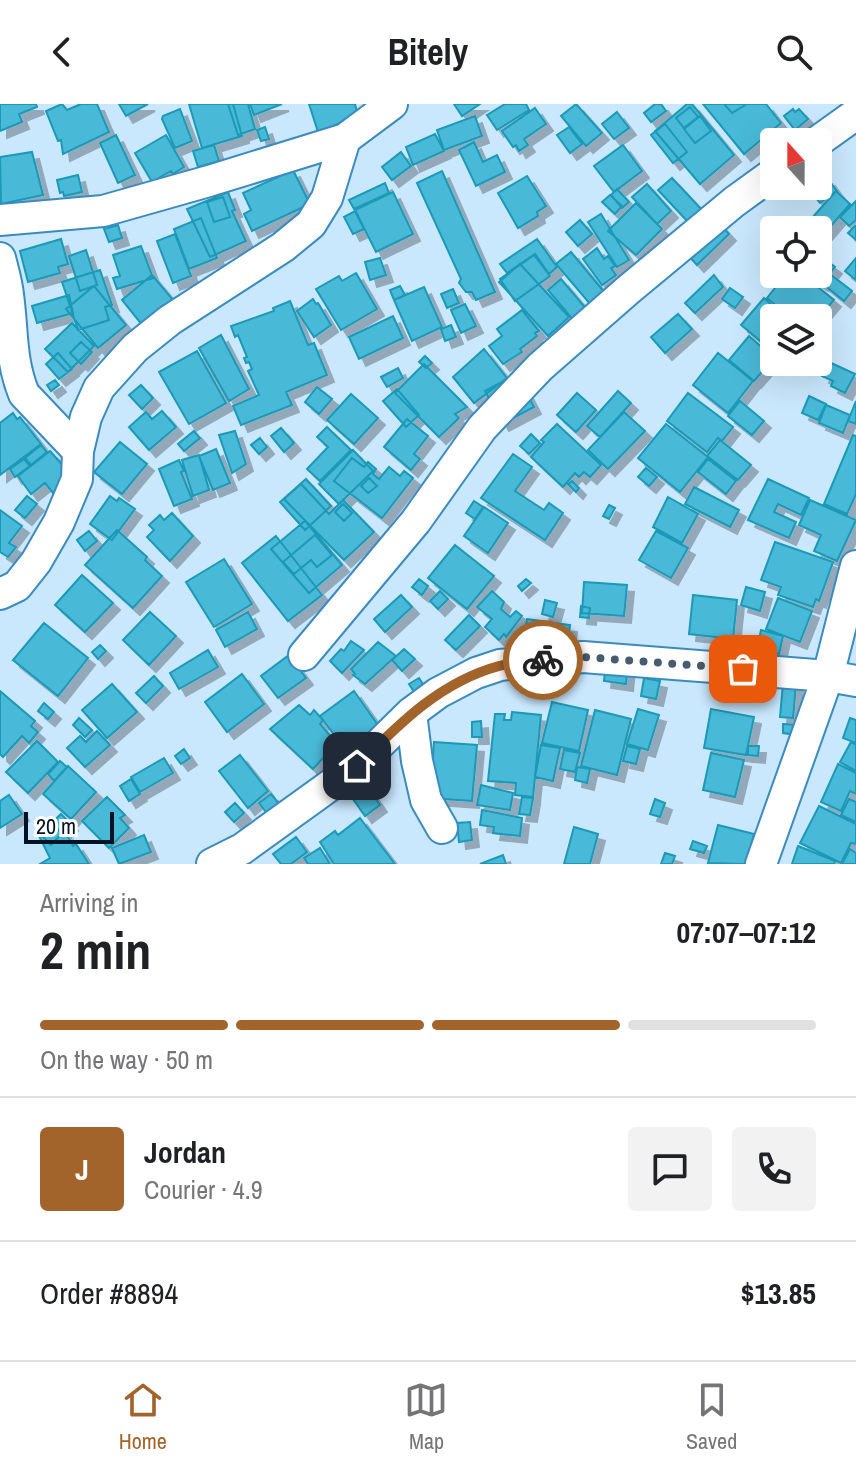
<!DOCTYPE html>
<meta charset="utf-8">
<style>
:root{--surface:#fff;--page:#f2f2f2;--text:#202124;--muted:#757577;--line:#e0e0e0;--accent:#a3642b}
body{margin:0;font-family:"Archivo Narrow",sans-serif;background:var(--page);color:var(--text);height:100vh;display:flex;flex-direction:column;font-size:30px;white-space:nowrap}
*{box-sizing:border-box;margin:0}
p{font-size:26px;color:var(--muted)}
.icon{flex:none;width:44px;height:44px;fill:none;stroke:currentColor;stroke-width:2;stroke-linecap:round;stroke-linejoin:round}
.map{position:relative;height:760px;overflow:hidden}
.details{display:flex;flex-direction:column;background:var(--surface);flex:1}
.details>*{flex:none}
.needle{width:52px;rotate:339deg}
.tools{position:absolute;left:760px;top:24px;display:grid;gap:16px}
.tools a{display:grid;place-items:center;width:72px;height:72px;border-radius:8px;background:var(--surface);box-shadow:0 8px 32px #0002;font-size:40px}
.scale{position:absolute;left:24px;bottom:20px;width:90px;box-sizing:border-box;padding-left:8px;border:4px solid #001322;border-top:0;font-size:22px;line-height:28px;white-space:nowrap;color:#001322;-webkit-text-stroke:6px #fff;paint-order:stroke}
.pin{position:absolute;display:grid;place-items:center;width:68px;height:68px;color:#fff;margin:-34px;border-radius:16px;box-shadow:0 4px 12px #0006}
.courier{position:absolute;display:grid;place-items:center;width:80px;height:80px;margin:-40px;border:6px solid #a3642b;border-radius:50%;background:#fff;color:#222;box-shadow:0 2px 10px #0007}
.overview em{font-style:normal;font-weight:800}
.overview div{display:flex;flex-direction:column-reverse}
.overview{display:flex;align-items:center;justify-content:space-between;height:136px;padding:0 40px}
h1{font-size:52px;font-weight:800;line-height:60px}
.bar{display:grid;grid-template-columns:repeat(4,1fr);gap:12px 8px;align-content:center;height:96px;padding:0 40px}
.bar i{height:10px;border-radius:6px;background:var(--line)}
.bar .on{background:var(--accent)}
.bar p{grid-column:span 4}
.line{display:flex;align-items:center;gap:20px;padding:0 40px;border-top:2px solid var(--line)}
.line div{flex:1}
.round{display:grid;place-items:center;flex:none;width:84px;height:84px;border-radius:8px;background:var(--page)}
header{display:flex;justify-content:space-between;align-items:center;height:104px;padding:0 40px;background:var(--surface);font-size:36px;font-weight:800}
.tabs{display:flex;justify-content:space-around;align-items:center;height:112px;border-top:2px solid var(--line);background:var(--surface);font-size:22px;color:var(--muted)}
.tabs a{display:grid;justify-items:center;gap:4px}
.tabs .on{color:var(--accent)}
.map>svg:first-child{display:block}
.building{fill:#49b9d8;stroke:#1b99b7;stroke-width:2;filter:url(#shadow)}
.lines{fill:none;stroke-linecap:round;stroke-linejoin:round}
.street-casing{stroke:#3b8bbe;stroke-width:34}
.street{stroke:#fff;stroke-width:30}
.done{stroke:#465d6f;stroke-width:8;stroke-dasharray:0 14.4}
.route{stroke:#a3642b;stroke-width:10}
</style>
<header><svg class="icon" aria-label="back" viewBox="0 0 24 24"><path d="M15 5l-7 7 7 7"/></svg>Bitely<svg class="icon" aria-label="search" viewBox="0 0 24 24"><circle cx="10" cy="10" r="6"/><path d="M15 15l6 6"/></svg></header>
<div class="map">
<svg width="856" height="760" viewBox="0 0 856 760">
<defs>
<filter id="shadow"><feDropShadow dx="7" dy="7" stdDeviation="0" flood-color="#0004"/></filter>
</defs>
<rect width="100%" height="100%" fill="#c9e7fd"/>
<path class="building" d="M 0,0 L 36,0 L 37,3 L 19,10 L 22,18 L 0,27 Z
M 62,0 L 67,6 L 81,0 L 97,0 L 109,28 L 63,50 L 61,36 L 58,37 L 46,7 Z
M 119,0 L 148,0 L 126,12 Z
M 189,0 L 233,0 L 242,32 L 202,44 Z
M 228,0 L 248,0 L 255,25 L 238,31 Z
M 250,0 L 282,0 L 254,11 Z
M 309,0 L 355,0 L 358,12 L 318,28 Z
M 454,0 L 480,0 L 462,12 Z
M 505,0 L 526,0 L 529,6 L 497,26 L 487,11 Z
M 576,0 L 602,29 L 586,42 L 561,12 Z
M 655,0 L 661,0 L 666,7 L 651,18 L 644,9 Z
M 687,0 L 692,0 L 734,51 L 700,80 L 655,27 Z
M 703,0 L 766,0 L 781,19 L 744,50 Z
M 724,0 L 747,0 L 732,9 Z
M 690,3 L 698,13 L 684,24 L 676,14 Z
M 535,4 L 546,20 L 524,35 L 528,41 L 519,47 L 516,41 L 513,43 L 502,27 Z
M 180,5 L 192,37 L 175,44 L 162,15 L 163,12 Z
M 793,5 L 795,8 L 799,5 L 808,15 L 795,26 L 784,12 Z
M 617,8 L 629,24 L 614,35 L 602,20 Z
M 475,12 L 482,32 L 444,46 L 437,26 Z
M 700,12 L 711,27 L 695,39 L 684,25 Z
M 665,20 L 687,48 L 673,59 L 651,31 Z
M 265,23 L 269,35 L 261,37 L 257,26 Z
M 569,23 L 582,40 L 570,49 L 557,31 Z
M 435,30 L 444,47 L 413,61 L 406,43 Z
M 116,31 L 135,71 L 118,79 L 100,39 Z
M 166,31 L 184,63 L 173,70 L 171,67 L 152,78 L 135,49 Z
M 474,38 L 483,58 L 497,51 L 505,68 L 476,82 L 459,46 Z
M 214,41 L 219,57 L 198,63 L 193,47 Z
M 623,41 L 642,67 L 614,88 L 594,62 Z
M 32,48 L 43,91 L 1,100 L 0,53 Z
M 401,48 L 411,62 L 392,76 L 382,63 Z
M 293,66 L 310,100 L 252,127 L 244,110 L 251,106 L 243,89 Z
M 442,67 L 495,188 L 476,196 L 472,188 L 466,188 L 459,179 L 461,175 L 417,79 Z
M 78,71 L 82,88 L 64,92 L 63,88 L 60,89 L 57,76 Z
M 527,72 L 546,102 L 537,108 L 538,112 L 518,124 L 498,89 Z
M 672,74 L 702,106 L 689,119 L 658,86 Z
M 828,75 L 837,87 L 820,99 L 811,88 Z
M 385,79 L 389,89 L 354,105 L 349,96 Z
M 647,80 L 671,107 L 657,120 L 632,93 Z
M 617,85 L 629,98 L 622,104 L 611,91 Z
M 836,87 L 850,100 L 818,137 L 818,126 L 803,124 Z
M 228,88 L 235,106 L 232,107 L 246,137 L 210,153 L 187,105 Z
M 393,88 L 413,130 L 376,148 L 355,106 Z
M 610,91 L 622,102 L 615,110 L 602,98 Z
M 223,93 L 230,113 L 214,118 L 207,98 Z
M 856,97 L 856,116 L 849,122 L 840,113 Z
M 636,99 L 662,125 L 636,151 L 608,127 Z
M 355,107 L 364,125 L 353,130 L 344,113 Z
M 601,110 L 629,156 L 617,163 L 588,118 Z
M 201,114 L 217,154 L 189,165 L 174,125 Z
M 580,116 L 592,130 L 578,142 L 566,128 Z
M 719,119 L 729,130 L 697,161 L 687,150 Z
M 118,121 L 122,134 L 109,138 L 104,125 Z
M 855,122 L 856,123 L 856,136 L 848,129 Z
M 175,130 L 191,172 L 173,179 L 157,137 Z
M 61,135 L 68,160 L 58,163 L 60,169 L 28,178 L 20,147 Z
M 537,135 L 557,163 L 549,170 L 535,150 L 507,169 L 500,160 Z
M 141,142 L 153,174 L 117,185 L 113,174 L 120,172 L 113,151 Z
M 597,144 L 604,155 L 608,152 L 615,162 L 611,164 L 616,171 L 602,181 L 583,155 Z
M 86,146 L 97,181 L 80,187 L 69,152 Z
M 571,148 L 605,189 L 591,201 L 556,160 Z
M 818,150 L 835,163 L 821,180 L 807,170 L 818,170 Z
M 534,151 L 550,172 L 515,197 L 500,175 Z
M 380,154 L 386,171 L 370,176 L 365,158 Z
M 856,154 L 856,176 L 845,167 Z
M 520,160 L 569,213 L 548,232 L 499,178 Z
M 100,166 L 112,201 L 105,203 L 109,216 L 78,226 L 62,178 Z
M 356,169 L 377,205 L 341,226 L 316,185 L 339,172 L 342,177 Z
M 786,170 L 802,170 L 834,196 L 818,215 L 791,214 L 767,194 Z
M 830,170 L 852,187 L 844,197 L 823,180 Z
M 152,171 L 174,197 L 143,222 L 122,196 Z
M 714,171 L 723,183 L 695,209 L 685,199 Z
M 561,175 L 588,207 L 575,218 L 548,186 Z
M 94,182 L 126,221 L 98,244 L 66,205 Z
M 400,182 L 405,191 L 394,196 L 390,186 Z
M 424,183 L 442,223 L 412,237 L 394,196 Z
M 730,184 L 743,193 L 735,204 L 722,195 Z
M 453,185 L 459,199 L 447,204 L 441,190 Z
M 69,191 L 73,209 L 37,219 L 32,202 Z
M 764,194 L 786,214 L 774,214 L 774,231 L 765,241 L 741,221 Z
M 313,195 L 316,200 L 318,199 L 331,221 L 314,233 L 297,207 Z
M 290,197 L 308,241 L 314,239 L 327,271 L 286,288 L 292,301 L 241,321 L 233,302 L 259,291 L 248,267 L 252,265 L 249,258 L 246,259 L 244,254 L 247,253 L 238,231 L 235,233 L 231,222 L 274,207 L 273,204 Z
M 465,200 L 476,222 L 461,229 L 451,206 Z
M 522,206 L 539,227 L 535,229 L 537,232 L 520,245 L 522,248 L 503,260 L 489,242 L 502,232 L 497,225 Z
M 678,210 L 692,225 L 665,249 L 651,233 Z
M 393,212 L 403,234 L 359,255 L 349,233 Z
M 72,219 L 94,242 L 68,268 L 45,245 Z
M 451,221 L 456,233 L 445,237 L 441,225 Z
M 221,231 L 249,285 L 229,297 L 199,244 Z
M 749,232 L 774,254 L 754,277 L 729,256 Z
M 81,238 L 92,248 L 81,260 L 70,249 Z
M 484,245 L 507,274 L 474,299 L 453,273 Z
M 197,247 L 226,299 L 189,320 L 159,268 Z
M 58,249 L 72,265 L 59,275 L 46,260 Z
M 718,249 L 753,277 L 728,309 L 693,281 Z
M 425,252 L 432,259 L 426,264 L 419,258 Z
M 829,258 L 855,270 L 845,289 L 831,282 L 833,277 L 822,272 Z
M 424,260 L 467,303 L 455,310 L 459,314 L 439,333 L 395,289 Z
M 398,264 L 403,274 L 387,283 L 381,273 Z
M 517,270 L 534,303 L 502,320 L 485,287 Z
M 55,276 L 59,281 L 51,287 L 47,281 Z
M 141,281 L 153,294 L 142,305 L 129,291 Z
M 317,283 L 332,295 L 319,310 L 305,298 Z
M 397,285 L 419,311 L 406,323 L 383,297 Z
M 618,287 L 631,299 L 600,333 L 587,322 Z
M 577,289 L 596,306 L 576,328 L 557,311 Z
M 688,289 L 733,323 L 722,337 L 718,334 L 707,348 L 667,317 Z
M 351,290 L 378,314 L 354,340 L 327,316 Z
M 809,292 L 826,300 L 818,316 L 802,309 Z
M 740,297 L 764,317 L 752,331 L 728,312 Z
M 856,297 L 856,320 L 848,317 Z
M 826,301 L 850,311 L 843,329 L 819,319 Z
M 162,307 L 176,323 L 149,346 L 129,323 L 146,308 L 152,315 Z
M 624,308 L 645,327 L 608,365 L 588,346 Z
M 13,309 L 17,315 L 20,313 L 41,340 L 0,371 L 0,319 Z
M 407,315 L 428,332 L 414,350 L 420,355 L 411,366 L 384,343 Z
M 557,320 L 601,361 L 590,373 L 584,368 L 579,373 L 575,369 L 563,383 L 531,353 L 544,338 L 541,336 Z
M 666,320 L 708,353 L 680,388 L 638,354 Z
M 327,323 L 351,346 L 320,377 L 307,365 L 328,343 L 317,333 Z
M 281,324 L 294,339 L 284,348 L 271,332 Z
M 194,327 L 200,334 L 184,347 L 178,340 Z
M 235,327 L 246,360 L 232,369 L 219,331 Z
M 531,330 L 540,339 L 529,350 L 520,342 Z
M 853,331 L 856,332 L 856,390 L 847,410 L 824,400 Z
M 260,334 L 267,343 L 259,350 L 251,341 Z
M 720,336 L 751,361 L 738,376 L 707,352 Z
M 120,338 L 147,360 L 122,390 L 94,368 Z
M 41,341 L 47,348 L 31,361 L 25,354 Z
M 216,345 L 230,379 L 213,386 L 199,352 Z
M 353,346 L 373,367 L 339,400 L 319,380 Z
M 50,347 L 73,373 L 53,389 L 45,379 L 31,390 L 18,372 Z
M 513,350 L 532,363 L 515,387 L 544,406 L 549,399 L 563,409 L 545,436 L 481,394 Z
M 199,351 L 209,386 L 193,392 L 182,356 Z
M 352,354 L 364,363 L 368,358 L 376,365 L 373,370 L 379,375 L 389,363 L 400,372 L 404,367 L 413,374 L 382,414 L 334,377 Z
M 24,355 L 30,362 L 15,373 L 10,365 Z
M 708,355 L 736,377 L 726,390 L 698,368 Z
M 179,356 L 184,367 L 181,368 L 192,395 L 174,402 L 159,365 Z
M 646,364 L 657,373 L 649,382 L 638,373 Z
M 369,374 L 377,382 L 368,389 L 361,382 Z
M 306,375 L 331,402 L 305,426 L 280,398 Z
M 768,375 L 809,394 L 801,411 L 778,400 L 774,408 L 796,418 L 789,434 L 748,416 Z
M 572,377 L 579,384 L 576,388 L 568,380 Z
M 301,380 L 329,410 L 343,396 L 374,428 L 344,456 L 284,395 Z
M 694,383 L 739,406 L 730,423 L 685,400 Z
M 27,392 L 37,400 L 25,414 L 15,406 Z
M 110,392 L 117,397 L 119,394 L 135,405 L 112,436 L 90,420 Z
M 668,393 L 698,410 L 682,439 L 653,423 Z
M 810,396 L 856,416 L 837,457 L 814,447 L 821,431 L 799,421 Z
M 474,397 L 483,403 L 475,415 L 466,409 Z
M 343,400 L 352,409 L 344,417 L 335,408 Z
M 609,401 L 615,404 L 609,415 L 603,412 Z
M 484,403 L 508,419 L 488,449 L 464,432 Z
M 0,406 L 22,422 L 9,439 L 16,443 L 8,453 L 0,448 Z
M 172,409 L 193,432 L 170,457 L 147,433 L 154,426 L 149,421 L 160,411 L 164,416 Z
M 305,417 L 342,461 L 309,489 L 271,445 Z
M 117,426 L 147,453 L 145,456 L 162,472 L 133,504 L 85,461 Z
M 89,427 L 97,437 L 85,447 L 77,436 Z
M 656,427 L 688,444 L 671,474 L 639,456 Z
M 315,431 L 332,451 L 317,463 L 311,456 L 294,470 L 283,458 Z
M 276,432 L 322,491 L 288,517 L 242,459 Z
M 775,438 L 833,458 L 819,497 L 816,495 L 813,503 L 778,491 L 781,483 L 761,476 Z
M 455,441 L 494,472 L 467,505 L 428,474 Z
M 224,455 L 252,500 L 214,523 L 186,478 Z
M 82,471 L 113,499 L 85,528 L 55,501 Z
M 419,475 L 428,482 L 422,491 L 412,483 Z
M 526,475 L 531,479 L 522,487 L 518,482 Z
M 584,478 L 627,481 L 624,512 L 582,509 Z
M 746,483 L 765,488 L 760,507 L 741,501 Z
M 440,487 L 448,495 L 438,505 L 430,497 Z
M 492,487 L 504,498 L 501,505 L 510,513 L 516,507 L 522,512 L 506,533 L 504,530 L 499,536 L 485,523 L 492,515 L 477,503 Z
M 401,491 L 412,503 L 385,528 L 374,515 Z
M 693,491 L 737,496 L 733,535 L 689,530 Z
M 778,494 L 812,507 L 800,538 L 766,525 Z
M 545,496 L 557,499 L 553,513 L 542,510 Z
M 581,502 L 590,504 L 589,514 L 580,513 Z
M 150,508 L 176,532 L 149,561 L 123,536 Z
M 248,508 L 257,525 L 225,543 L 216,526 Z
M 469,511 L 480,522 L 456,546 L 445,536 Z
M 527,515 L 570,521 L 567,544 L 523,537 Z
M 44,519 L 88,554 L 58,592 L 13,556 Z
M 761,526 L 783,532 L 779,550 L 757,545 Z
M 351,537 L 364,546 L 342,569 L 330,557 L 341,545 L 344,547 Z
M 378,538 L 396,552 L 365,580 L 353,571 L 355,570 L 351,565 Z
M 100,541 L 106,547 L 98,555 L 92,548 Z
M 404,545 L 415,555 L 402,567 L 392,556 Z
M 208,546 L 218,563 L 179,585 L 170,569 Z
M 289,551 L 306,574 L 278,594 L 261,572 Z
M 606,557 L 628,560 L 626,580 L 604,577 Z
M 242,570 L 264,600 L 227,628 L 205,598 Z
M 154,572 L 163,582 L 146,599 L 136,589 Z
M 419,574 L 426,585 L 416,591 L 409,580 Z
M 644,574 L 660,577 L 656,595 L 641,592 Z
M 783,579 L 796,580 L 793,614 L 780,613 Z
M 112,580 L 137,608 L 107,634 L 82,606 Z
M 0,587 L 35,617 L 31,622 L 38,628 L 29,639 L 22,632 L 3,653 L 0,650 Z
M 354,587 L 380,624 L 347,648 L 320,612 Z
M 552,598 L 588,606 L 579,647 L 542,639 Z
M 44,599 L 54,608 L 48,615 L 38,607 Z
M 299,601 L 310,611 L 314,606 L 323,616 L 320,620 L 337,640 L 335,643 L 340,648 L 329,659 L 324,653 L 313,665 L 270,625 Z
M 638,605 L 659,611 L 648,646 L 627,640 Z
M 711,605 L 754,613 L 746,651 L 704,644 Z
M 595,606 L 631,615 L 617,671 L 581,662 Z
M 512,608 L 541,611 L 533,693 L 515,691 L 516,679 L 488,677 L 495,610 L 505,610 L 504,616 L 511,616 Z
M 79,614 L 92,626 L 85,633 L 73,621 Z
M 850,614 L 856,616 L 856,639 L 843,634 Z
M 481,617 L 482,633 L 472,633 L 472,618 Z
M 783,620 L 799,621 L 798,631 L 783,629 Z
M 97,627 L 110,641 L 85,663 L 67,644 L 80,632 L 86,638 Z
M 37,637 L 58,658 L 28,689 L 6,668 Z
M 434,638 L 477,641 L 472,697 L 430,694 Z
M 851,638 L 856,641 L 856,667 L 840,658 Z
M 541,641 L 560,644 L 553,677 L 535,673 Z
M 627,642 L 640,645 L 636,660 L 623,657 Z
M 748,642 L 759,642 L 758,652 L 748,651 Z
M 184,645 L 190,654 L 181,660 L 175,652 Z
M 564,646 L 580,649 L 575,668 L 560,665 Z
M 711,649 L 744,656 L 735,693 L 703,686 Z
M 240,651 L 268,687 L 248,704 L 219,667 Z
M 164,654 L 173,669 L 140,688 L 131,673 Z
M 60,657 L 67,663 L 54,677 L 48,670 Z
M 838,660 L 856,669 L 856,690 L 850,687 L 841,707 L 821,698 Z
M 68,662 L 96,688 L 71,715 L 43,690 Z
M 577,663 L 590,665 L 587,679 L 575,676 Z
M 131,675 L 140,690 L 129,697 L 120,682 Z
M 481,681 L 513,689 L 510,706 L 477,701 Z
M 368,684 L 380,701 L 365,712 L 353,695 Z
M 271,690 L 281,702 L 269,712 L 259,699 Z
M 9,691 L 22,710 L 0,724 L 0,697 Z
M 107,693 L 125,711 L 120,714 L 129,724 L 109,744 L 82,717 Z
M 522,693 L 533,694 L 530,711 L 519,710 Z
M 655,695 L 665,699 L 660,713 L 650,710 Z
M 849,695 L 856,698 L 856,718 L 841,711 Z
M 235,699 L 244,709 L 234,718 L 225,708 Z
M 819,702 L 856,720 L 856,740 L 851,739 L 841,759 L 800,739 Z
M 482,706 L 522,714 L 520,732 L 493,729 L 494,723 L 480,721 Z
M 61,710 L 71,720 L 51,741 L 40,730 Z
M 360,714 L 395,760 L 334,760 L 320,738 L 335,727 L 338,731 Z
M 470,718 L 472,736 L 459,738 L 457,719 Z
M 55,719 L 61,731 L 66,729 L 73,742 L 76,740 L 89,760 L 40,760 L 50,754 L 37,728 Z
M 718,721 L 754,730 L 746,760 L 708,759 Z
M 574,723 L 598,730 L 590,760 L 564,760 Z
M 144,731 L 151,748 L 119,760 L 112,744 Z
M 296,733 L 307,748 L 291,760 L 281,760 L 273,750 Z
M 693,737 L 707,742 L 704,749 L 690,745 Z
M 798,742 L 835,757 L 834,760 L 792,760 Z
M 320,744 L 330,760 L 308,760 L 304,754 Z
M 850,745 L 856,749 L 856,760 L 842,760 Z
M 665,749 L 675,752 L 672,760 L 661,760 Z
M 503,751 L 506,760 L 480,760 Z"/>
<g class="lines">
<defs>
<path id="street" d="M 817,38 L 856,10
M 0,116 L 103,107 L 209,77 L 345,35 L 392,0
M 0,154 C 3,166 7,179 8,191 C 13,226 10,256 24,290 L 78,347
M 0,490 L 17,482 L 36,458 L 59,418 L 77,375 L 78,347 L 86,313 L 99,284 L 135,244 L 170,216 L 283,143 L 311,120 L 327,94 L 345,35
M 304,551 L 416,417 L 482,324 L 540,263 L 628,186 L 734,98 L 774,69
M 411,609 L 417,657 L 426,696 L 442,724
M 212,760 L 242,745 L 357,662 L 411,609 L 438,589 L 476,569 L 500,561 L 583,553 L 828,572 L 856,577
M 761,760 L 828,572 L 856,462"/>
</defs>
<use href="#street" class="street-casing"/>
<use href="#street" class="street"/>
</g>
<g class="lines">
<path class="done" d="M 543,556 L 583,553 L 743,565"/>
<path class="route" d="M 357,662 C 399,620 440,578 499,562 C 514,558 528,558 543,556"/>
</g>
</svg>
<div class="tools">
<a><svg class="needle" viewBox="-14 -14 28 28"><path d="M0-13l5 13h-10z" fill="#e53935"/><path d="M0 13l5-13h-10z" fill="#757577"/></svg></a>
<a><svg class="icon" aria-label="locate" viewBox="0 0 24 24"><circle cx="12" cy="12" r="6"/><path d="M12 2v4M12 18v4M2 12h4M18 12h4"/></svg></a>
<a><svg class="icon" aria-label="layers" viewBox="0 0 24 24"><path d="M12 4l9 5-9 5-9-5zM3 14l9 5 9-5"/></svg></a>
</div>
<div class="scale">20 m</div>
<div class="pin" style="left:743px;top:565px;background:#ea580c"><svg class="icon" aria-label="bag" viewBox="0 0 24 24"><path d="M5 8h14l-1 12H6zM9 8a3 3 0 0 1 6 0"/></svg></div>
<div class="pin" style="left:357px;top:662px;background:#1f2937"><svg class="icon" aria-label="home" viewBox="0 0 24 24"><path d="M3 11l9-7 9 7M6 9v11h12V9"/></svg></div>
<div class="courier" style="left:543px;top:556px"><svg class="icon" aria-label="bike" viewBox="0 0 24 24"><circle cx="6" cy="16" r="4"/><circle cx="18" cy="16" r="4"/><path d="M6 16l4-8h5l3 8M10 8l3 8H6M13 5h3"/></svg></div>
</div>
<section class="details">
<div class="overview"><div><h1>2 min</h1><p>Arriving in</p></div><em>07:07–07:12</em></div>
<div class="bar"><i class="on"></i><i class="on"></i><i class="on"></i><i></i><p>On the way · 50 m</p></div>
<div class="line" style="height:144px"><b class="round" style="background:var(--accent);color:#fff">J</b><div><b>Jordan</b><p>Courier · 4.9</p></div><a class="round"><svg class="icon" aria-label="chat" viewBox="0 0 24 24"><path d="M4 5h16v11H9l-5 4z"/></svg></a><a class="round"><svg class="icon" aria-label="phone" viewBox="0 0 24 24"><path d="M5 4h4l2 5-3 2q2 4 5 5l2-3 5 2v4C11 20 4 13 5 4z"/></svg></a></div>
<div class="line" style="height:104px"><div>Order #8894</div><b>$13.85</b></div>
</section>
<nav class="tabs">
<a class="on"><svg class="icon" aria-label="home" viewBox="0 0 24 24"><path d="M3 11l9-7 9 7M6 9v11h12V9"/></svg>Home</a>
<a><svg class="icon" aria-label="map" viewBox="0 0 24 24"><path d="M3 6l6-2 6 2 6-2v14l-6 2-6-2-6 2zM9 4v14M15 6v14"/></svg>Map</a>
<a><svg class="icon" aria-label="saved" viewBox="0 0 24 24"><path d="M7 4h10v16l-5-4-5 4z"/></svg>Saved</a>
</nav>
